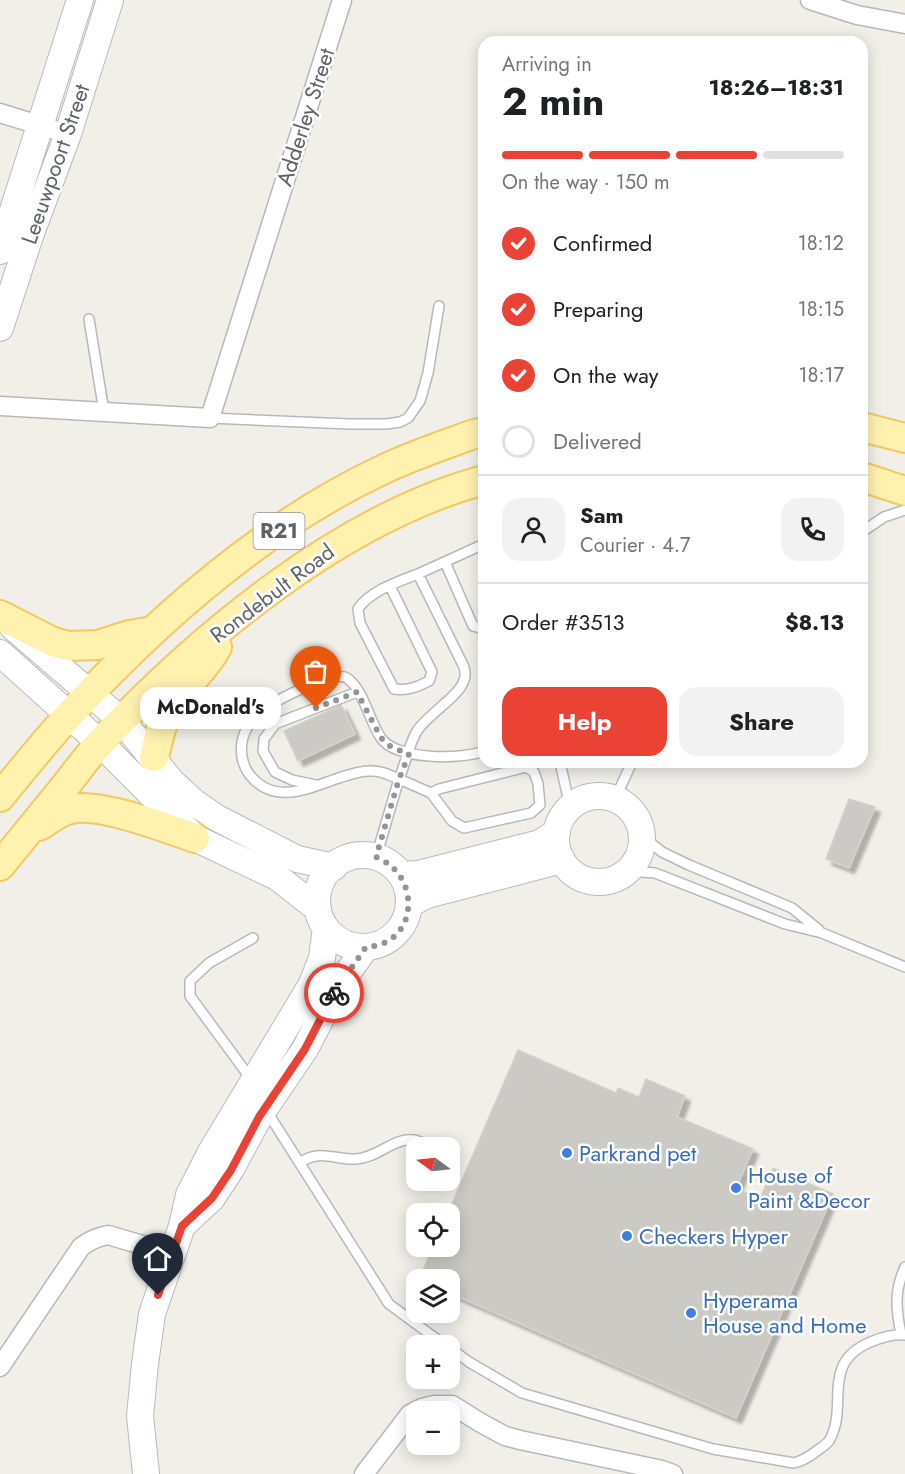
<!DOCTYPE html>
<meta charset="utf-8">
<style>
:root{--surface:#fff;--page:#f2f2f2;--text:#202124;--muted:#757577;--line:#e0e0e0;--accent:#ea4335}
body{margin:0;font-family:Jost,sans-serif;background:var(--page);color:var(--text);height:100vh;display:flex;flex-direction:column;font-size:22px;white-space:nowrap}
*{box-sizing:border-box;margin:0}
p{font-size:20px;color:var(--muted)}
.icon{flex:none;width:33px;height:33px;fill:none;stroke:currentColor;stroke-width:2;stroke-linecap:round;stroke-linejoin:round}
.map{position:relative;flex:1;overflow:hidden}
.panel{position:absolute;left:478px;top:36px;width:390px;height:732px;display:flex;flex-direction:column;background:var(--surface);border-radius:18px;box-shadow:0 3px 15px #0003}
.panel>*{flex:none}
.needle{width:39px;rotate:285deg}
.tools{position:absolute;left:406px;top:1137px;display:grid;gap:12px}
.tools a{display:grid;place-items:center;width:54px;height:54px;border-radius:12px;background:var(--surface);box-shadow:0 3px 15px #0003;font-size:30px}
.pin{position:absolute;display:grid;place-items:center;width:51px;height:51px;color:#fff;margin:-62px -26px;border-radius:50% 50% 50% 0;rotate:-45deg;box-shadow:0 0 6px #0007}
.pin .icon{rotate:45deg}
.courier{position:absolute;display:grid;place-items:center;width:60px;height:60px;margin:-30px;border:4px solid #ea4335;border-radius:50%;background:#fff;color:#222;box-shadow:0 2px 8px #0007}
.bubble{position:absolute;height:42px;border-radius:18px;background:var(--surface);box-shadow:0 3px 15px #0003;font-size:20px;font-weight:700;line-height:42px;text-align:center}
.head em{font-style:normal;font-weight:700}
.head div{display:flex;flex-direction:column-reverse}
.head{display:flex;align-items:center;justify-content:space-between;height:102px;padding:0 24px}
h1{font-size:39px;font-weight:700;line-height:45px}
.bar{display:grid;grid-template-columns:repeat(4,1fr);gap:9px 6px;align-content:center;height:72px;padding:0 24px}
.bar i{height:8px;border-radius:4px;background:var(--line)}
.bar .active{background:var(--accent)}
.bar p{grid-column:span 4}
.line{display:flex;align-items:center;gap:15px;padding:0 24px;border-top:2px solid var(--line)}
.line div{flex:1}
.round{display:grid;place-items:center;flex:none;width:63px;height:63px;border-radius:18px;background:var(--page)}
ol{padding:0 24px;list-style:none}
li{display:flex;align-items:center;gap:18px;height:66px}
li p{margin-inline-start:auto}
li .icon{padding:6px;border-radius:50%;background:var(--accent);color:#fff;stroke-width:4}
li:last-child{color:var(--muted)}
li i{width:33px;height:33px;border:3px solid var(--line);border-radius:50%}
.action{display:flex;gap:12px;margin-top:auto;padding:12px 24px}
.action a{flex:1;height:69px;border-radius:18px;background:var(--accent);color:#fff;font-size:24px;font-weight:700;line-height:69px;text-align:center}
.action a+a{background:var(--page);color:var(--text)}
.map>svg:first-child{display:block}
.building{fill:#cccac5;stroke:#d6d1c6;stroke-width:1.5;filter:url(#shadow)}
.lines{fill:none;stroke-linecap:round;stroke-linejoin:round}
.lane-casing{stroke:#b5b8bc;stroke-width:12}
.street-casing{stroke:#b5b8bc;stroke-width:21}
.secondary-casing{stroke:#b6babf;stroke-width:28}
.primary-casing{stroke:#f2c960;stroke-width:32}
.lane{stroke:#fff;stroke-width:9}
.street{stroke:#fff;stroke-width:18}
.secondary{stroke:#fff;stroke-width:26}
.primary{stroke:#fff2af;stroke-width:28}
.done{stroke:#929495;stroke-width:6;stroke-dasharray:0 10.8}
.route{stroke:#ea4335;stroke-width:8}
.shop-dot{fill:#3f7fe0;stroke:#fff;stroke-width:2}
.labels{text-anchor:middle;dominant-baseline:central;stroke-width:5;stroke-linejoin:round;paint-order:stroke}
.shield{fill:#fff;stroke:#8f9295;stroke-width:1.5}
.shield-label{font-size:21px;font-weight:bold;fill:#5f6368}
.street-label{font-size:22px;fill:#5f6368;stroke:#fff}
.shop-label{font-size:22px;fill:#366cbe;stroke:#fff;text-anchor:start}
</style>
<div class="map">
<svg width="905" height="1474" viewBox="0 0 905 1474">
<defs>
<filter id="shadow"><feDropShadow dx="5.5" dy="5.5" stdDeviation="1.5" flood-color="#0004"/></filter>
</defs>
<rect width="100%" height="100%" fill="#f1efe8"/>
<path class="building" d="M 341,705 L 355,734 L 298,761 L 284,731 Z
M 849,799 L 875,807 L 849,868 L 826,859 Z
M 518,1050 L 616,1093 L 618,1088 L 639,1097 L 646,1079 L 685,1096 L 677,1117 L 753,1149 L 736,1188 L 760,1199 L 773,1168 L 833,1194 L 736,1418 L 450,1293 L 450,1280 L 419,1280 L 433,1246 L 450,1246 L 450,1208 Z"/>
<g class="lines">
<defs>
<path id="lane" d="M 89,319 L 104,412
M 210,418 L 349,424 L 386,424 L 400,422 L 408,418 L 420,401 L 428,373 L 439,306
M 862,532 L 884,517 L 905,510
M 445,562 L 473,626 L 484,629
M 418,574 L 484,544
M 390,586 L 432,672 L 429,681 C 417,687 408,691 394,689 L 360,623 L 358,609 C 370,591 397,582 418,574 L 464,667 C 465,671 466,676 464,680 C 460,696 428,714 417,731 C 409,744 405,765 399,779 C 389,775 380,770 368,771 C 330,773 281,816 249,774 C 239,760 239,741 248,726 C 251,721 255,716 259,712 C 272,703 333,669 347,678 C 364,690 369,721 381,738 C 396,760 461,760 484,751
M 560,762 L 570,807
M 316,785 L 292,780 L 275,772 L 263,751 L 264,739 L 275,724 L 357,692
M 615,799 L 632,762
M 642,836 L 662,852 L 689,865 L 792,908 L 819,930
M 376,857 L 399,779 L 431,793 L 452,821 L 464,828 L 531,813 L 540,805 L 538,784 L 534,772 L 526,767 L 439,789 L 431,793
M 628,871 L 655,873 L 785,924 L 822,933 L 905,967
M 251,1079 L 190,996 L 190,981 L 209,963 L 253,938
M 266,1110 L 389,1304 L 446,1346
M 301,1162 C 320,1149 335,1160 356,1159 C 378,1158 394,1137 414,1140 C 420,1141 426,1145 432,1147
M 901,1334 C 896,1309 894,1291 905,1267
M 450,1348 L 469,1362 L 522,1393 L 713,1449 L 794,1463 C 802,1461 807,1458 814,1453 C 819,1449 826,1445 829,1441 C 850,1406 818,1362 873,1341 C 883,1337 894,1334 905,1335"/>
<path id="street" d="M 810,0 L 857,15 L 905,24
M 0,113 L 68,134
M 0,406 L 210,418 L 342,0
M 0,1367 L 81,1247 C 90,1240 97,1237 108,1235 L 173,1254
M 364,1474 L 410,1414 L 422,1408 L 434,1405 L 452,1405 L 481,1423 L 505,1436 L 520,1440 L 662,1470 L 673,1474"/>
<path id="secondary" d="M 0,251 L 80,0
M 0,328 L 30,236 L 68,134 L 110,0
M 13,627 L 122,721 L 172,782 L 195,803 L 217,818 L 297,859 L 334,867
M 0,653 L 100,743 L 195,838 L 277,877 L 318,909
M556 839a43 43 0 1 1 86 0a43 43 0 1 1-86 0Z
M317 901a46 46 0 1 1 92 0a46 46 0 1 1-92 0Z
M 401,875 L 418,874 L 540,843 L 557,832
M 409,904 L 427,895 L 562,860
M 182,1226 L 212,1198 L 231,1169 L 259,1117 L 305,1049 L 338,986 L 366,947
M 146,1474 L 140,1416 L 145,1364 L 152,1314 L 182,1226 L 189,1195 L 211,1152 L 312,984 L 322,958 L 326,928"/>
<path id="primary" d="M 862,427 L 905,438
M 862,477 L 905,491
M 0,615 L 53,642 L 68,646 L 98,645 L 129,635 L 153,631
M 154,757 C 158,741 161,722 170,707 C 184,686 205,670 217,647
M 0,797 C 23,769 46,740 71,713 C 159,618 263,526 382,470 C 411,456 441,446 471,435 L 484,432
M 39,826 C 48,821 57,813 67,810 C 96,800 165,828 195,838
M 0,866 C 22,839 44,812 66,785 C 77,771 88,756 100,743 C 200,636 342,518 484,480"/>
</defs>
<use href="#lane" class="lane-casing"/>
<use href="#street" class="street-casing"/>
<use href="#secondary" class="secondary-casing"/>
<use href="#primary" class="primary-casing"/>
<use href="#lane" class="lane"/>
<use href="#street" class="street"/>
<use href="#secondary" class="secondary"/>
<use href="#primary" class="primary"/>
</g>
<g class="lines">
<path class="done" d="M 316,708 L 357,692 L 381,738 L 391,747 L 409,754 L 399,779 L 376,857 C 423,876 418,945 366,947 L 334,993"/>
<path class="route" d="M 158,1295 L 182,1226 L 212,1198 L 231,1170 L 259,1117 L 305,1049 L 334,993"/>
</g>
<g class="shop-dot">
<circle cx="567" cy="1153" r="6"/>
<circle cx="736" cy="1188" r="6"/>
<circle cx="627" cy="1236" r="6"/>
<circle cx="691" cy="1313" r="6"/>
</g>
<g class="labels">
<rect class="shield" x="253.5" y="513" width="51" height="36" rx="4.5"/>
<g class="shield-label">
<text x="279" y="531">R21</text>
</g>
<g class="street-label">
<text transform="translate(305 117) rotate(-72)">Adderley Street</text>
<text transform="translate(55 164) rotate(-71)">Leeuwpoort Street</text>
<text transform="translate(272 593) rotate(-37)">Rondebult Road</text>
</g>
<g class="shop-label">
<text x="579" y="1153">Parkrand pet</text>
<text x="748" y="1175">House of<tspan x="748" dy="25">Paint &amp;Decor</tspan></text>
<text x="639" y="1236">Checkers Hyper</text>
<text x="703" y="1300">Hyperama<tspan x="703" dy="25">House and Home</tspan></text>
</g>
</g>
</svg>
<div class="tools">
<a><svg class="needle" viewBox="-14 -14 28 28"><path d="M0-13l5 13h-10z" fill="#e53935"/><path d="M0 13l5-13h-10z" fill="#757577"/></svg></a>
<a><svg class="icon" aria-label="locate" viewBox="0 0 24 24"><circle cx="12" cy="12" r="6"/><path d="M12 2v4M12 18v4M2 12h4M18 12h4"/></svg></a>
<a><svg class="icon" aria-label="layers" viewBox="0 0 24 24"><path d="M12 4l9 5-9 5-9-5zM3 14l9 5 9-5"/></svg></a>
<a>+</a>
<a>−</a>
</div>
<div class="pin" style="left:316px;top:708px;background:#ea580c"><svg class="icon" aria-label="bag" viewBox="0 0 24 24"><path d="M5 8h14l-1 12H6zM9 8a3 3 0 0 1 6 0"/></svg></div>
<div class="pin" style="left:158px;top:1295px;background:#1f2937"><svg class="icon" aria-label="home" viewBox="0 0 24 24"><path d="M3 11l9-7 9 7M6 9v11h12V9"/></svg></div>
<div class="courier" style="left:334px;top:993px"><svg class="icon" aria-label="bike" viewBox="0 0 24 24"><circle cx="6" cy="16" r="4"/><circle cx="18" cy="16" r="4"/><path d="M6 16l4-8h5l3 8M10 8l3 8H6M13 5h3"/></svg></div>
<div class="bubble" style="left:140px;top:687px;width:141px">McDonald's</div>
<section class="panel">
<div class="head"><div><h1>2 min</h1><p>Arriving in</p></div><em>18:26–18:31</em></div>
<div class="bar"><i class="active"></i><i class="active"></i><i class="active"></i><i></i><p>On the way · 150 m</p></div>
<ol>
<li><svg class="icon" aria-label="check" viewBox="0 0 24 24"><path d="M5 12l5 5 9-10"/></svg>Confirmed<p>18:12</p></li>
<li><svg class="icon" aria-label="check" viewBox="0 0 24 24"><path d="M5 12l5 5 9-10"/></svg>Preparing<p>18:15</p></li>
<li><svg class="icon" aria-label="check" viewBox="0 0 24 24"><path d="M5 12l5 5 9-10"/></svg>On the way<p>18:17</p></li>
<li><i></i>Delivered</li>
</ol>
<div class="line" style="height:108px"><a class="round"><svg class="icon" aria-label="person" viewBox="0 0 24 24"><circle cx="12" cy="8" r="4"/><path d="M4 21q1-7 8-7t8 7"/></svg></a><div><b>Sam</b><p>Courier · 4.7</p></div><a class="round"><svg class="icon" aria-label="phone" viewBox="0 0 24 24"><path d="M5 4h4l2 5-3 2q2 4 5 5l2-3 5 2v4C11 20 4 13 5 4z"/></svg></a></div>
<div class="line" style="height:78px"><div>Order #3513</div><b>$8.13</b></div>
<div class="action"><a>Help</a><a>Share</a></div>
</section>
</div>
